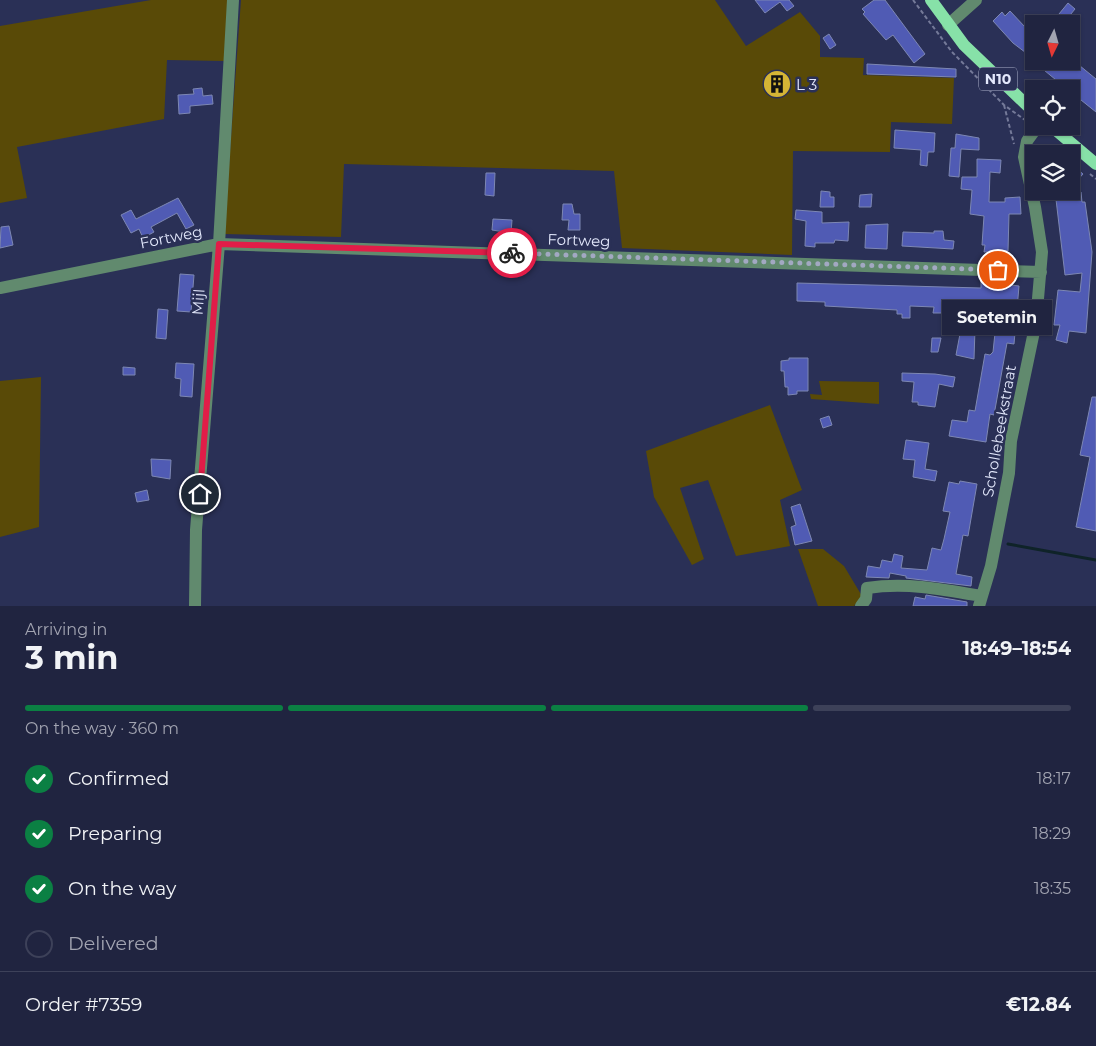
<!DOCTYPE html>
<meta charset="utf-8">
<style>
:root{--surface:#202440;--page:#282c47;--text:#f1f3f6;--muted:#a2a4b1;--line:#3d4159;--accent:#0b8043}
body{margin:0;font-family:Montserrat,sans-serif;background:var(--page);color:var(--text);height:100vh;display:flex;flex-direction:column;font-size:19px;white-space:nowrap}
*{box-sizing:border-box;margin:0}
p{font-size:16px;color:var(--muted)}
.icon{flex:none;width:28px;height:28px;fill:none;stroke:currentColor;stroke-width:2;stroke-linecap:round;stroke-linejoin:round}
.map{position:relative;height:606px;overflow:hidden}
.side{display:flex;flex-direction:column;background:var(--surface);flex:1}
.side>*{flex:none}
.needle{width:32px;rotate:185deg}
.buttons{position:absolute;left:1025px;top:15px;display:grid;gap:10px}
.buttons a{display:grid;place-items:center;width:55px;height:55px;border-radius:0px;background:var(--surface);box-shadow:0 1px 4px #0004,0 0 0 1px var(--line);font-size:25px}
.pin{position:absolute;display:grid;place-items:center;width:42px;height:42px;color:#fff;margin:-21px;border:2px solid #fff;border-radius:50%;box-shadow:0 1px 5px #0007}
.courier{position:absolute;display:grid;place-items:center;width:50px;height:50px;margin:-25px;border:4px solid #e11d48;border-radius:50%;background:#fff;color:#222;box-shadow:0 1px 6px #0007}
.bubble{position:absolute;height:35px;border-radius:0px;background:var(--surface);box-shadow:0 1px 4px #0004,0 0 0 1px var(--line);font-size:16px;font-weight:700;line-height:35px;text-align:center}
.overview em{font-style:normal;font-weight:700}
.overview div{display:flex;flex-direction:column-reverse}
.overview{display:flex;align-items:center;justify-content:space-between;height:85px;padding:0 25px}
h1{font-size:32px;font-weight:700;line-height:38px}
.bar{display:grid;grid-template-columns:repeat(4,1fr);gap:8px 5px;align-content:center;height:60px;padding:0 25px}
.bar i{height:6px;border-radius:4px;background:var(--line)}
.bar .on{background:var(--accent)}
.bar p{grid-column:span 4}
.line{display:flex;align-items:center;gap:12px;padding:0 25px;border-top:1px solid var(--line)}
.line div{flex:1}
ol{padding:0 25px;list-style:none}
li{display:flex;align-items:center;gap:15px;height:55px}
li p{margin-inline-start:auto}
li .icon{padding:5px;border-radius:50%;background:var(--accent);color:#fff;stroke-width:4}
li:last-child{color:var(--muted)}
li i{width:28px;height:28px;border:2px solid var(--line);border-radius:50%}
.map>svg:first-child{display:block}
.green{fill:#594a07}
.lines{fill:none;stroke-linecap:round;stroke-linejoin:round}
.stream{stroke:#0f2328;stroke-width:3}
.building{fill:#505bb4;stroke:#7d87b3}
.path{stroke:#757a99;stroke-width:2;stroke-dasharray:4 2.5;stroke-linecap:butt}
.minor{stroke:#618a6e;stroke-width:12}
.major{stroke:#87e1a8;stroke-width:12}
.done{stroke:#a2a8c2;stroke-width:5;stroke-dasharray:0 9}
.route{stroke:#e11d48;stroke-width:6}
.labels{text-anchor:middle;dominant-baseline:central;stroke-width:5;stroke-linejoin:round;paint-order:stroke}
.shield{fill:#2a3056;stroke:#acb1ca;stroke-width:1}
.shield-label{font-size:14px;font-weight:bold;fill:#e3e8fc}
.poi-label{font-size:15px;fill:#e3e8fc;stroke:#2a3056;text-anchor:start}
.street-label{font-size:15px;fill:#e3e8fc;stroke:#2a3056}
</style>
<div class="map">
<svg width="1096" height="606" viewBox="0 0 1096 606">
<rect width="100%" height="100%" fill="#2a3056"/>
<path class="green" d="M 151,0 L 228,0 L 224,61 L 167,60 L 164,119 L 17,147 L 27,198 L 0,203 L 0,26 Z
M 241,0 L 715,0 L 746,46 L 800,12 L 820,36 L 820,57 L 864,58 L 863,75 L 954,78 L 952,124 L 891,122 L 890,152 L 793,151 L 792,255 L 622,248 L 614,171 L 344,164 L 341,237 L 224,234 Z
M 41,377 L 39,527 L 0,537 L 0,381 Z
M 819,381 L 879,382 L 879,404 L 811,399 L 810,394 L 822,395 Z
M 770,405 L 802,490 L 780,500 L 790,546 L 736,556 L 708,480 L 680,488 L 704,559 L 692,565 L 654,497 L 646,451 Z
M 798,549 L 823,549 L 844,566 L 862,596 L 854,606 L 818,606 Z"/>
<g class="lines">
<path class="stream" d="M 1008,544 L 1096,560"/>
</g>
<path class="building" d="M 755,0 L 789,0 L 794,6 L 787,11 L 780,2 L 765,13 Z
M 874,0 L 885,0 L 925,54 L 914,63 L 893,35 L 886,40 L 863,14 L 865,12 L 862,9 Z
M 1068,3 L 1075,9 L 1066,20 L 1059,14 Z
M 1010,11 L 1025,27 L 1027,25 L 1034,31 L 1034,59 L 1013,43 L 993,21 L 1002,12 L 1005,16 Z
M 829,34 L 836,45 L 830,49 L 823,38 Z
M 1033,61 L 1074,61 L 1096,79 L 1096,112 L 1071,92 L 1071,89 L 1067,89 Z
M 867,64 L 956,69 L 956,77 L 867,74 Z
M 775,77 L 781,81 L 783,89 L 772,88 L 771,80 Z
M 202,88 L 203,96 L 212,95 L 213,104 L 190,106 L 190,113 L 179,114 L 178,95 L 194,94 L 193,89 Z
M 895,130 L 935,133 L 934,152 L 928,152 L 927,166 L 920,165 L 921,150 L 894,148 Z
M 956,134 L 979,138 L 979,150 L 961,149 L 959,177 L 949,176 L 951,148 L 955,148 Z
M 977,159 L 1001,160 L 1000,173 L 990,172 L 989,202 L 1005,202 L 1005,198 L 1020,197 L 1021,214 L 1009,214 L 1008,251 L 984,252 L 985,245 L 982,245 L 984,216 L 970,214 L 972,190 L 961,189 L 962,177 L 977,177 Z
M 1071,164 L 1083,174 L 1073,185 L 1081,192 L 1082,202 L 1085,202 L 1092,252 L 1086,333 L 1069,331 L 1067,343 L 1056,340 L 1060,325 L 1054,325 L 1058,290 L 1080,292 L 1082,273 L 1065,275 L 1055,191 L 1071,191 Z
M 486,173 L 495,173 L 494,196 L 485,195 Z
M 821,191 L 830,192 L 830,197 L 834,197 L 834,207 L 820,207 Z
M 872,194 L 871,207 L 859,207 L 860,195 Z
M 178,198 L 194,225 L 186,229 L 177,213 L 151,227 L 154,232 L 143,238 L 139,229 L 131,233 L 121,215 L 131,210 L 136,219 Z
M 563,204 L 572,204 L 574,214 L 580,214 L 580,230 L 568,230 L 569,220 L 562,220 Z
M 796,210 L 822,212 L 822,223 L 849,222 L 848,241 L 835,240 L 834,243 L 815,243 L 815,247 L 805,246 L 806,221 L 795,219 Z
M 493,219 L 512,220 L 511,233 L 492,230 Z
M 888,224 L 887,249 L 865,248 L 866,225 Z
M 9,226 L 13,245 L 0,248 L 1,227 Z
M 934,231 L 943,231 L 944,240 L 954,241 L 953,249 L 902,246 L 903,232 L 934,233 Z
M 180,274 L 194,275 L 191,312 L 177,311 Z
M 981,281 L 1011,283 L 1011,285 L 1019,286 L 1014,344 L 1007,343 L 994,415 L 990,414 L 986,442 L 949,436 L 952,420 L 967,422 L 969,410 L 975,411 L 985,354 L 990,355 L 993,352 L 995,333 L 981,332 L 983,309 L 949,307 L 949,313 L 933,313 L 934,307 L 910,306 L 910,318 L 902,318 L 902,314 L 897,314 L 897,310 L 825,306 L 825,302 L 797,301 L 797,283 L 981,288 Z
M 158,309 L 168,310 L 166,339 L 156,338 Z
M 966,328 L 975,329 L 974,359 L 956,355 L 960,334 L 966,334 Z
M 932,338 L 941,338 L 938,352 L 931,352 Z
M 789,358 L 808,358 L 808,391 L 797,391 L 797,394 L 788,395 L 788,387 L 785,387 L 784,371 L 781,371 L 781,361 L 789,360 Z
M 176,363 L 194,364 L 192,397 L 180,396 L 181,379 L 175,378 Z
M 123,367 L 135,368 L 135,375 L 123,375 Z
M 902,373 L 935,374 L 955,377 L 953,387 L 939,384 L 935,407 L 918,405 L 918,402 L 912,402 L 914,382 L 902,381 Z
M 1092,397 L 1096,397 L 1096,531 L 1076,527 L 1090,457 L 1080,455 Z
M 829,416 L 832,425 L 823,428 L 820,419 Z
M 906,440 L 929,443 L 925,469 L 937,471 L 935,481 L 913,477 L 915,460 L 903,459 Z
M 151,459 L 171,460 L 170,479 L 152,476 Z
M 960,481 L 977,484 L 968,536 L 963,535 L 956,574 L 972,577 L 971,586 L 906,578 L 906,576 L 890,573 L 889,578 L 866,577 L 868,566 L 880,568 L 882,560 L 892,562 L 894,554 L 903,556 L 901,568 L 927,570 L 932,548 L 941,550 L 944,539 L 950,512 L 943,511 L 949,482 L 959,484 Z
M 147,490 L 149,500 L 137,502 L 135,493 Z
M 800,504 L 812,541 L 795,545 L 791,527 L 796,525 L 791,507 Z
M 926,595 L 967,602 L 967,606 L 913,606 L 915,597 L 925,599 Z"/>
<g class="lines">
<path class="path" d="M 913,0 L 952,52 L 1004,105 L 1025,120
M 1004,105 L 1014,144
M 1090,174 L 1096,179"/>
<path class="minor" d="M 948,25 L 976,0
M 0,288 L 219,244 L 1041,272
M 195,606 L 196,530 L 219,244 L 233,0
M 861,606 L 866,599 L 867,588 C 906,582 942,589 981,596
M 979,606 L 991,566 L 1009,473 L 1011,441 L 1036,322 L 1042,252 L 1035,207 L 1024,157 L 1027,141 L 1038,126"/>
<path class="major" d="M 931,0 L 964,45 L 1034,112
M 1051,126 L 1096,164"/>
</g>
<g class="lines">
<path class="done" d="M 512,253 L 998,270"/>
<path class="route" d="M 200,494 L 219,244 L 512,253"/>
</g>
<defs>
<symbol id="building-disc" viewBox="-11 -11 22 22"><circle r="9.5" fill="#d5b535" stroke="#2a3056"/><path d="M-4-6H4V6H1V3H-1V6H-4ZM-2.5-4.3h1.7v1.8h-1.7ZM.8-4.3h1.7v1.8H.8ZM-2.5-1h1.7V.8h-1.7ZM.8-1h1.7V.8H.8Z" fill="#111"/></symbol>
</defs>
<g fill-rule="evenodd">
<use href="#building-disc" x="761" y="68" width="32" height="32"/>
</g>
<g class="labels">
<rect class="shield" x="979" y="67.5" width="38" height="23" rx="4"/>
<g class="shield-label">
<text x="998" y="79">N10</text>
</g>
<g class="poi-label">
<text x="796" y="84">L 3</text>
</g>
<g class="street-label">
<text transform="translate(171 237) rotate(-11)">Fortweg</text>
<text transform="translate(579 240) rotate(2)">Fortweg</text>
<text transform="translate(198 302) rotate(-86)">Mijl</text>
<text transform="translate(999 431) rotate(-80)">Schollebeekstraat</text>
</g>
</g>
</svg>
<div class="buttons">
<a><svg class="needle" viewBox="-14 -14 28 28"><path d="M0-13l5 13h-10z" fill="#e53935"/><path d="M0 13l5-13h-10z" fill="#a2a4b1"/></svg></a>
<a><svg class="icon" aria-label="locate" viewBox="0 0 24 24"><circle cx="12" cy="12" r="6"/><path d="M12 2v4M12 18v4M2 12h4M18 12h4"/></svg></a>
<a><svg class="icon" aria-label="layers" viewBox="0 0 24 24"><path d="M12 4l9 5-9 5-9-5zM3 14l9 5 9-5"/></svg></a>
</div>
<div class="pin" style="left:998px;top:270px;background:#ea580c"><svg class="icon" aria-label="bag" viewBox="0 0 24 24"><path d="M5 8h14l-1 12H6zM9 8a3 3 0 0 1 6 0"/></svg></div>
<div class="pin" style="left:200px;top:494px;background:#1f2937"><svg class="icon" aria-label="home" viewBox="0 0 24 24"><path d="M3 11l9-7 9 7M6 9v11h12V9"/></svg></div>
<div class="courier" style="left:512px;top:253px"><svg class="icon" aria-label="bike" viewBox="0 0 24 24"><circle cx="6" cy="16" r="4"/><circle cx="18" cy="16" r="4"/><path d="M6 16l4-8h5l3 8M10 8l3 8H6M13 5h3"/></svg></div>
<div class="bubble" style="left:942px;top:300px;width:110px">Soetemin</div>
</div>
<section class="side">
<div class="overview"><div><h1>3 min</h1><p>Arriving in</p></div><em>18:49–18:54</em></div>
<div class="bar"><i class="on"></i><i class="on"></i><i class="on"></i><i></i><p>On the way · 360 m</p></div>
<ol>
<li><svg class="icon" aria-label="check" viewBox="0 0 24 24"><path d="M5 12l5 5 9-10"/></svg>Confirmed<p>18:17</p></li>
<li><svg class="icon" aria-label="check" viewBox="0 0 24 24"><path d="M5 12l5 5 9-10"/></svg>Preparing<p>18:29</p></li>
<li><svg class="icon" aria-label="check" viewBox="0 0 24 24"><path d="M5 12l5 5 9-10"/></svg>On the way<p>18:35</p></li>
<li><i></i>Delivered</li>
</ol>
<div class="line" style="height:65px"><div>Order #7359</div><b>€12.84</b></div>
</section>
